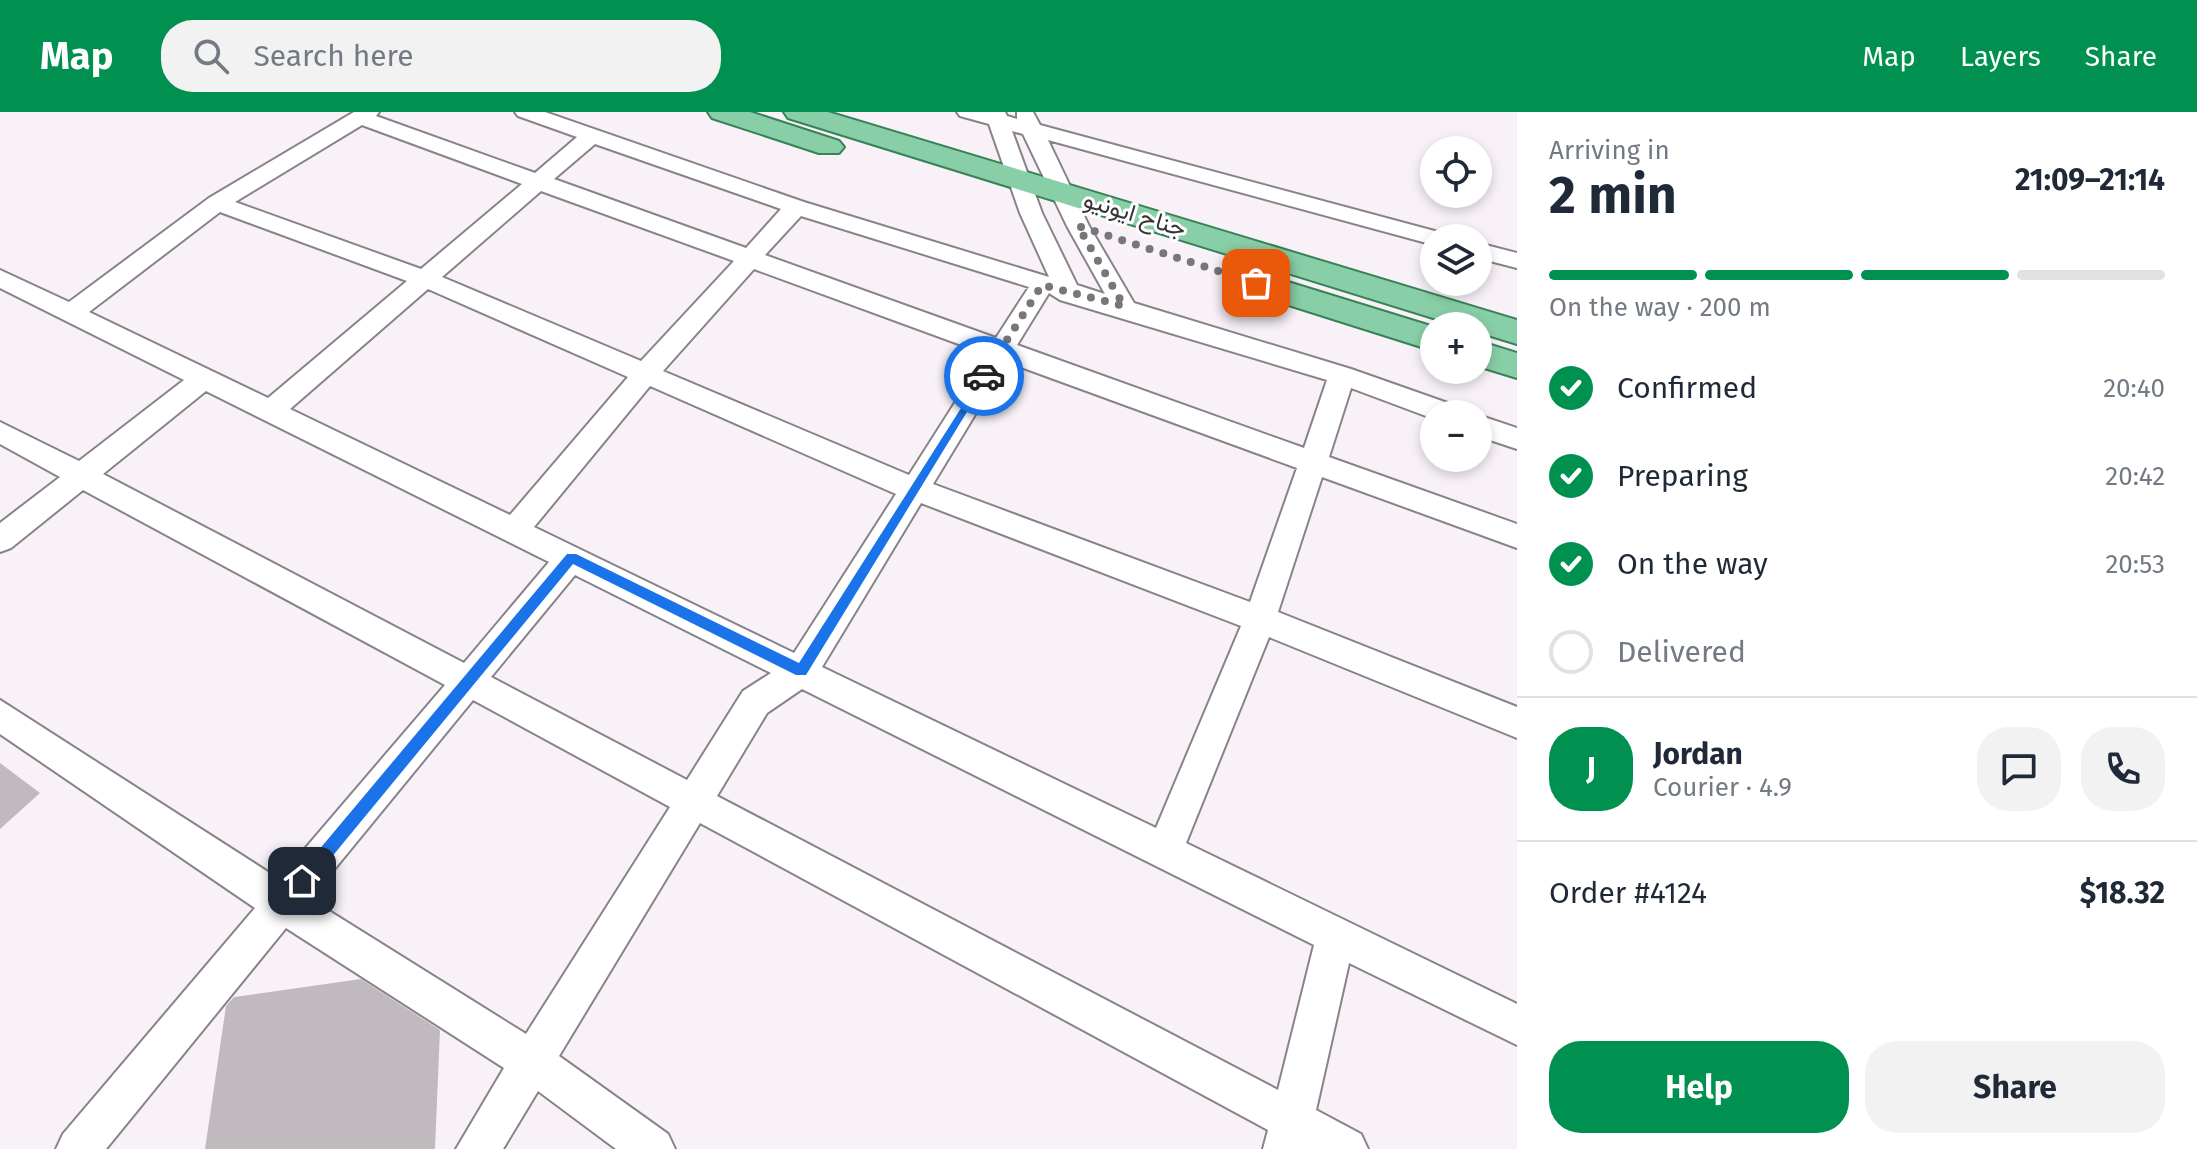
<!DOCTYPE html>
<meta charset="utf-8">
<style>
:root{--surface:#fff;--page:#f2f2f3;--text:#1f2937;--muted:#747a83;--line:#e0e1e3;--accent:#009150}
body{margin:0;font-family:"Fira Sans",Vazirmatn,sans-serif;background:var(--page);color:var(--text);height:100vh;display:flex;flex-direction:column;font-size:30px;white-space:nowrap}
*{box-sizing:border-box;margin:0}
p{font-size:26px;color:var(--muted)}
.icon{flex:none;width:44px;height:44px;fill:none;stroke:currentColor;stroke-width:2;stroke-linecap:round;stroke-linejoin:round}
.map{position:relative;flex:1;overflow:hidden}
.side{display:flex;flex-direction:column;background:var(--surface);width:680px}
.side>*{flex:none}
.buttons{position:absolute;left:1420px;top:24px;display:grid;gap:16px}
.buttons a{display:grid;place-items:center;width:72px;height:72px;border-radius:50%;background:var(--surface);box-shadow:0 4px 12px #0003;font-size:40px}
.pin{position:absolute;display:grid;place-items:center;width:68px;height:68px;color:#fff;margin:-34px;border-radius:16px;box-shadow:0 4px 12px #0006}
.courier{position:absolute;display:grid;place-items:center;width:80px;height:80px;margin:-40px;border:6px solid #1a73e8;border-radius:50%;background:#fff;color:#222;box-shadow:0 2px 10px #0007}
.headline em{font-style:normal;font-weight:700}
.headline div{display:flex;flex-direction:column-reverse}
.headline{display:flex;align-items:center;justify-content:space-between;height:136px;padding:0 32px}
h1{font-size:52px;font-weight:700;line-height:60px}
.bar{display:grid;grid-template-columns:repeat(4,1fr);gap:12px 8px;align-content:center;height:96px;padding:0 32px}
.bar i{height:10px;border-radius:6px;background:var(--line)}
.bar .selected{background:var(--accent)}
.bar p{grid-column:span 4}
.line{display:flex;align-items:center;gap:20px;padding:0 32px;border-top:2px solid var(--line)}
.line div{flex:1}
.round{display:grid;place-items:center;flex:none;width:84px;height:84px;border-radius:32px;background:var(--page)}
ol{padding:0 32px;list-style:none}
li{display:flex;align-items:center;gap:24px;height:88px}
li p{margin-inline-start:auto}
li .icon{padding:8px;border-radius:50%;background:var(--accent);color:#fff;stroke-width:4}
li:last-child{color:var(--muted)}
li i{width:44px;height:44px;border:4px solid var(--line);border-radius:50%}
.button{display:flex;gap:16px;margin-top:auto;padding:16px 32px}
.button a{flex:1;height:92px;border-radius:32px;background:var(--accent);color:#fff;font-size:32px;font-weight:700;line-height:92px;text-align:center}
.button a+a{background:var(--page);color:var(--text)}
header{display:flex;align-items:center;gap:48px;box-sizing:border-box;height:112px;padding:0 40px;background:var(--accent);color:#fff}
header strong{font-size:38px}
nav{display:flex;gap:44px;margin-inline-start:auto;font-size:28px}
.search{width:560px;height:72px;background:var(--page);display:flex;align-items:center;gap:20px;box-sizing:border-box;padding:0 28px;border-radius:32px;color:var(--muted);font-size:30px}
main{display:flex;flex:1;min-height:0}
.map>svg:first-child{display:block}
.building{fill:#c0babf}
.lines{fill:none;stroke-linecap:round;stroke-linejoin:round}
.minor-casing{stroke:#898389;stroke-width:4}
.primary-casing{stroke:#388258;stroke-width:4}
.minor{fill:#fff;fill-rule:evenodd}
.primary{fill:#88cea6;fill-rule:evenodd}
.route{fill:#1a73e8}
.done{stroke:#797679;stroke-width:8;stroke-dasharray:0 14.4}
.labels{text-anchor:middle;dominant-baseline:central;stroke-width:6;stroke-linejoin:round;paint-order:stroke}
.far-street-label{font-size:24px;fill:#353335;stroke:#fff}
</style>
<header>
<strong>Map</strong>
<div class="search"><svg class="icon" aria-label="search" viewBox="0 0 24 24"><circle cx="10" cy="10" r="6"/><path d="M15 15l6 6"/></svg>Search here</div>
<nav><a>Map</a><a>Layers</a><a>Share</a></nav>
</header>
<main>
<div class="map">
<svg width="1517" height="1037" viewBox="0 0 1517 1037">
<rect width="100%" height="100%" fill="#f8f2f8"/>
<path class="building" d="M 0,651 L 40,681 L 0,717 Z
M 361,867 L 440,918 L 435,1037 L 205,1037 L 226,894 L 234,885 Z"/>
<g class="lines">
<defs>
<path id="minor" d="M 354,0 L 379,0 L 376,4 L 535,61 L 577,25 L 518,4 L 515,0 L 545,0 L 804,90 L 1049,165 L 1020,101 L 989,12 L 960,4 L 957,0 L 1005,0 L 1007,4 L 1017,7 L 1017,0 L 1033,0 L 1040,13 L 1442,121 L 1446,126 L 1434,126 L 1434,133 L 1048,28 L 1089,114 L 1134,191 L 1351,257 L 1459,295 L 1463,302 L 1434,302 L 1434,307 L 1351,276 L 1329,345 L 1517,412 L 1517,436 L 1322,365 L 1278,500 L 1517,595 L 1517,626 L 1269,525 L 1186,731 L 1517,892 L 1517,933 L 1349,851 L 1316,998 L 1361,1022 L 1368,1037 L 1263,1037 L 1268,1018 L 700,711 L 559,944 L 668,1022 L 675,1037 L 616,1037 L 538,979 L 503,1037 L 456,1037 L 504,956 L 286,816 L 106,1037 L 56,1037 L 63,1022 L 255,796 L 0,622 L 0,588 L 279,767 L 445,573 L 83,378 L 11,436 L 0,440 L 0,411 L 60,365 L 0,332 L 0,310 L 79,349 L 184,268 L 0,176 L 0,158 L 69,190 L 209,86 ZM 362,13 L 522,72 L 421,157 L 235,90 ZM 1012,19 L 1023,22 L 1067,114 L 1105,182 L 1077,173 L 1042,101 ZM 595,32 L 781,97 L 746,136 L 554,67 ZM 541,79 L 734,149 L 641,249 L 442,165 ZM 220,100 L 407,169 L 268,286 L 89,200 ZM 801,104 L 1029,175 L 996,226 L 765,143 ZM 754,157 L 986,242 L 909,363 L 663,259 ZM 428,177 L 628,265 L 510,403 L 290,297 ZM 1049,181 L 1060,188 L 1327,268 L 1304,336 L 1017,233 ZM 1007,250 L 1297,356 L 1250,490 L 933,372 ZM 650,274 L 896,382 L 794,541 L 534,415 ZM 206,279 L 549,450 L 464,551 L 103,362 ZM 921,391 L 1241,514 L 1156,716 L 822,555 ZM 575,463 L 771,561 L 743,579 L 687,668 L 491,565 ZM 802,577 L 1314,833 L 1278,978 L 717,684 L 767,601 ZM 473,588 L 670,695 L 526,922 L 310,787 Z
M 1478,131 L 1517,141 L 1517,156 L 1478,146 Z
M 1478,303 L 1517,316 L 1517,337 L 1478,324 Z"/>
<path id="primary" d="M 708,0 L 750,0 L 839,29 L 844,35 L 839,41 L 819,41 L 712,6 Z
M 784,0 L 828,0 L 1517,208 L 1517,232 L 1478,220 L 1478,214 L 1459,214 L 788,6 Z
M 1288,170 L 1434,215 L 1434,239 L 1276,189 L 1271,181 L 1276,173 Z
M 1478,229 L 1517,241 L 1517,266 L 1478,254 Z"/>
</defs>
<use href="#minor" class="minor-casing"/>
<use href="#primary" class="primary-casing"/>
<use href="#minor" class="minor"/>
<use href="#primary" class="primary"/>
</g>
<path class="route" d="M 984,260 L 989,264 L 806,563 L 796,563 L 573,452 L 307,775 L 297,775 L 297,764 L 567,442 L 576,442 L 799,551 Z"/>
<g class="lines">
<path class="done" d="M 984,264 L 1042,173 L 1124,194 L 1078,114 L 1256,171"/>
</g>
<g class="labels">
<g class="far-street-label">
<text transform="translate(1135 102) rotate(17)">جناح ایونیو</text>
</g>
</g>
</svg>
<div class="buttons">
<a><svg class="icon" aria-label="locate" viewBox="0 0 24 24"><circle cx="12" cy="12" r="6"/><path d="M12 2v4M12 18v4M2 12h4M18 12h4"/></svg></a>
<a><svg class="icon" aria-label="layers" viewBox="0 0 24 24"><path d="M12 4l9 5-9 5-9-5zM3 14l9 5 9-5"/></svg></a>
<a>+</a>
<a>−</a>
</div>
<div class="pin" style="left:1256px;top:171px;background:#ea580c"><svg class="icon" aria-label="bag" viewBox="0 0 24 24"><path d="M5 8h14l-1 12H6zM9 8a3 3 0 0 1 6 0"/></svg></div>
<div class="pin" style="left:302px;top:769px;background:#1f2937"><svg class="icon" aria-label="home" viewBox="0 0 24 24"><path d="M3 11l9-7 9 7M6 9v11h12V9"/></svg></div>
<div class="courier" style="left:984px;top:264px"><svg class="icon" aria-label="car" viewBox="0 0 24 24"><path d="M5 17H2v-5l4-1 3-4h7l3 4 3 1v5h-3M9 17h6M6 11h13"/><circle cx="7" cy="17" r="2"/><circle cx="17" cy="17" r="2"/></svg></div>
</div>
<section class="side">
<div class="headline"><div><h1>2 min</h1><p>Arriving in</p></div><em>21:09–21:14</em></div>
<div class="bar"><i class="selected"></i><i class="selected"></i><i class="selected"></i><i></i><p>On the way · 200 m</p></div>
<ol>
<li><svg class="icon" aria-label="check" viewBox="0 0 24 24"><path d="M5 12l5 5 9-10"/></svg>Confirmed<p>20:40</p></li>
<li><svg class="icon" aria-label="check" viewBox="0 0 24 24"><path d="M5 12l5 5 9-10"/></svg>Preparing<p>20:42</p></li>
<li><svg class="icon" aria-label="check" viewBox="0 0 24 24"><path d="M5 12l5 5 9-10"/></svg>On the way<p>20:53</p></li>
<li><i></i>Delivered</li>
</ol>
<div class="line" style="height:144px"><b class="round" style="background:var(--accent);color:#fff">J</b><div><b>Jordan</b><p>Courier · 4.9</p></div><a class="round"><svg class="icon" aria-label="chat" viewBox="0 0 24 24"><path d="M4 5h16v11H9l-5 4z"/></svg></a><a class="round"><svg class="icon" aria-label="phone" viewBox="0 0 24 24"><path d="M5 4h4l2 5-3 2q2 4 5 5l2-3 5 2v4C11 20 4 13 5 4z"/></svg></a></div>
<div class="line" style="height:104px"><div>Order #4124</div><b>$18.32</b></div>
<div class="button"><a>Help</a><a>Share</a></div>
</section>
</main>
